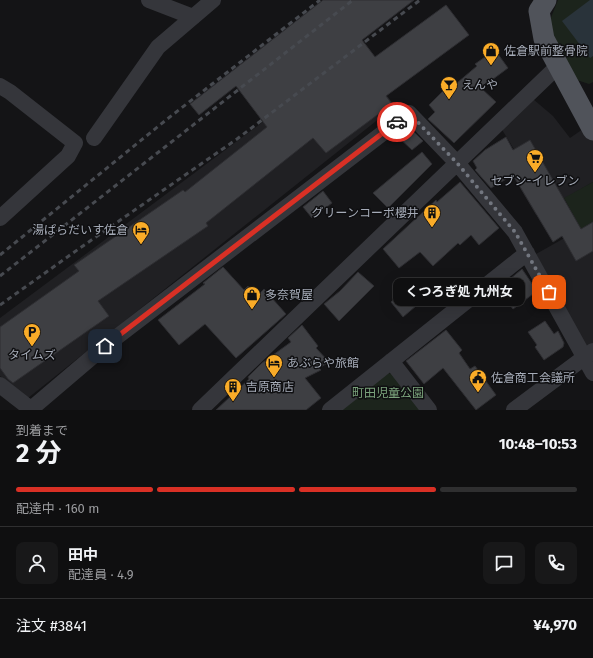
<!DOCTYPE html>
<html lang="ja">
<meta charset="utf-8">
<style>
:root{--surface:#0f0f10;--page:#181819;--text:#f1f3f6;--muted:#9b9c9f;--line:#2f2f30;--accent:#d93025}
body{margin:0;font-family:"Fira Sans","Noto Sans JP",sans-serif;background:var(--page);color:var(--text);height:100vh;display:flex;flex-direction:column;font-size:15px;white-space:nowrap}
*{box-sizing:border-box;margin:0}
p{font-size:13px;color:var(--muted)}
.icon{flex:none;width:22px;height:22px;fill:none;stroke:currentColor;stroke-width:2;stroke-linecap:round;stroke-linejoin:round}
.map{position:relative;height:410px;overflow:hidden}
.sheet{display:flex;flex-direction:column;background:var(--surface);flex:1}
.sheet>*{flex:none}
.pin{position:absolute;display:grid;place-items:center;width:34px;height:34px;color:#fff;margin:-17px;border-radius:8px;box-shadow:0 2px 6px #0006}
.courier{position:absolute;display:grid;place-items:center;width:40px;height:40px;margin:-20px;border:3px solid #d93025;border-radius:50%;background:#fff;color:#222;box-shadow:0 1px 5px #0007}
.bubble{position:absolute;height:28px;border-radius:8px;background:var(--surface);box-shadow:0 4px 16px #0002,0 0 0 1px var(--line);font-size:13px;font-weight:700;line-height:28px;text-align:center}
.summary em{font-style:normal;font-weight:700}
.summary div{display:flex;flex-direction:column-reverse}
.summary{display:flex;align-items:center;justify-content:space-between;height:68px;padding:0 16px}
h1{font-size:26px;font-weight:700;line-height:30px}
.bar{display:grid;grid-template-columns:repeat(4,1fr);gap:6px 4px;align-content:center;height:48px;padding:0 16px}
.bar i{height:5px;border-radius:3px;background:var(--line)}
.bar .selected{background:var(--accent)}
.bar p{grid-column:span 4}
.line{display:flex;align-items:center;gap:10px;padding:0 16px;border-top:1px solid var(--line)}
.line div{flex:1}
.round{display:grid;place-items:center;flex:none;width:42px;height:42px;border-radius:8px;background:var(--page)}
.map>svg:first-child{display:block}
.built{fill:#202023}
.green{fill:#1c241c}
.water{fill:#29333a}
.building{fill:#3e3f43;stroke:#2e2e32}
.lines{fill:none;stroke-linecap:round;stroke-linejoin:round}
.minor{stroke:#35363b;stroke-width:16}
.major{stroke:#50535a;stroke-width:21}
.rail{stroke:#474a50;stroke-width:3;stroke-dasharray:5 4;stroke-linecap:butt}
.done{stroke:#72767f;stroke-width:4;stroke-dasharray:0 7.2}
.route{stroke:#d93025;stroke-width:5}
.labels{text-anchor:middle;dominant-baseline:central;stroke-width:3;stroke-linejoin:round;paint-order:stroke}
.poi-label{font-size:12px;fill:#a5abb7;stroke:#0f0f11;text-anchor:start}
.park-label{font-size:12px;fill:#7ba37c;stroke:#0f0f11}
</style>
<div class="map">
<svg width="593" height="410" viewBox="0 0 593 410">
<rect width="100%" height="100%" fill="#141416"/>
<path class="built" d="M 354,54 L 395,106 L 28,398 L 0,376 L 0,318 Z
M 533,99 L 553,116 L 570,138 L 593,122 L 593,182 L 536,215 L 513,176 L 526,169 L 501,128 Z
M 593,222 L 593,359 L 536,254 Z"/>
<path class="green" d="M 558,0 L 593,0 L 593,82 L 589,84 L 577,80 L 550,30 L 550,20 Z
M 593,182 L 593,222 L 581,229 L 564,198 Z
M 385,373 L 395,374 L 423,410 L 339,410 Z"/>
<path class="water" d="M 590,0 L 593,0 L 593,56 L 590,58 L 562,21 Z"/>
<path class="building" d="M 323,0 L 414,0 L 362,40 L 375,57 L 446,5 L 469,35 L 386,96 L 392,104 L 326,153 L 313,138 L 206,223 L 208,226 L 98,301 L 109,316 L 13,383 L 8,379 L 0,368 L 0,327 L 79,271 L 74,265 L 183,190 L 185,192 L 267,127 L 236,86 L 199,115 L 190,104 Z
M 495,50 L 508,68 L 481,88 L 496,102 L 454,143 L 428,119 L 435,112 L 429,105 L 449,85 L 451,88 L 477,66 L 475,64 Z
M 408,126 L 423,141 L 412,150 L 396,135 Z
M 506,137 L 513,150 L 530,140 L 581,229 L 593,222 L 593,251 L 576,261 L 562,236 L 553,242 L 513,175 L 491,188 L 475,170 L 477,168 L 473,161 L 485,150 Z
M 422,152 L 432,164 L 388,208 L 373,193 Z
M 460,182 L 499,228 L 479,245 L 471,235 L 460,245 L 458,243 L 433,266 L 420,252 L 399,268 L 383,249 L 436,200 L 437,202 Z
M 323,191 L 332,203 L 312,218 L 303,207 Z
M 223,267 L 244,290 L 248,286 L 252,290 L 255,287 L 260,293 L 264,289 L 286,314 L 236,358 L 205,324 L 179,345 L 158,320 L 205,284 L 203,283 Z
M 522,269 L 537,291 L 513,309 L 498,289 Z
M 358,272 L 374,286 L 339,321 L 324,304 L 340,291 Z
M 411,285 L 423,300 L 403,317 L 391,302 Z
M 545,321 L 554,334 L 558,331 L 564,343 L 563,347 L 544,360 L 535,347 L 537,345 L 528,332 Z
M 302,325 L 318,346 L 316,348 L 329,362 L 319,368 L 321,370 L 305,378 L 321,398 L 306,410 L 216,410 L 249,379 L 248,377 L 262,363 L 291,342 L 288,338 Z
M 446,330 L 462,350 L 459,353 L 470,369 L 475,366 L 496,395 L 476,410 L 443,368 L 424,384 L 406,361 Z"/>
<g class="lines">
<path class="minor" d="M 149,0 L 193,17
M 0,86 L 10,92 L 75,143 L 68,156 L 0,218
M 94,138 L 158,47 L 213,0
M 391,361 L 429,410
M 0,385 L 32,410
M 31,409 L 105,346 L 409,113 L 457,163 L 515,232 L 593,373
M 200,410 L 559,65
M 330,410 L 527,253
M 514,410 L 593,351"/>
<path class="major" d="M 546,0 L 539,11 L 544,39 L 593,130"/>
<path class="rail" d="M 0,255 L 166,120 L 320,0
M 0,276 L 353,0
M 0,305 L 80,248 L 237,139 L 420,0"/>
</g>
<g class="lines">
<path class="done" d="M 397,122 L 409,113 L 457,163 L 515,232 L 549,292"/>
<path class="route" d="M 105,346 L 397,122"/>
</g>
<defs>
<symbol id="shop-pin" viewBox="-11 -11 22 30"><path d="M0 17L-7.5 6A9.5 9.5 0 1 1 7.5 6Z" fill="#faac28" stroke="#0f0f11"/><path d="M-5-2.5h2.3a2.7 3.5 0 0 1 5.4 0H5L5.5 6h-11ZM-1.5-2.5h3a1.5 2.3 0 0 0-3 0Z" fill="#111"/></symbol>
<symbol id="bar-pin" viewBox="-11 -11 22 30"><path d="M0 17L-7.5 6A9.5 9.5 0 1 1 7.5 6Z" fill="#faac28" stroke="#0f0f11"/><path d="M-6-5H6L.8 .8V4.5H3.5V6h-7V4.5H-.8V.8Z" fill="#111"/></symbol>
<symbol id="supermarket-pin" viewBox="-11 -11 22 30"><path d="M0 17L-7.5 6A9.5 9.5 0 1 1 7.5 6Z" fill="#faac28" stroke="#0f0f11"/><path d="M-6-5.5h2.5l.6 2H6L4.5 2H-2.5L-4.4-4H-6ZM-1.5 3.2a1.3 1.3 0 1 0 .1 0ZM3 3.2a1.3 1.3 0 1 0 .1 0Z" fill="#111"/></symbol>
<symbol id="building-pin" viewBox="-11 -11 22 30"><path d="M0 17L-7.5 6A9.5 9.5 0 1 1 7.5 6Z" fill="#faac28" stroke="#0f0f11"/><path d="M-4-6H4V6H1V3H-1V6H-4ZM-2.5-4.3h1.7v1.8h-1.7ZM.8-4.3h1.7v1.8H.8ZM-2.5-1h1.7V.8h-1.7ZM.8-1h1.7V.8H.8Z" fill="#111"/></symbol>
<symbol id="hotel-pin" viewBox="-11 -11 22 30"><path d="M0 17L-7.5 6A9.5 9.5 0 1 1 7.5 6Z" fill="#faac28" stroke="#0f0f11"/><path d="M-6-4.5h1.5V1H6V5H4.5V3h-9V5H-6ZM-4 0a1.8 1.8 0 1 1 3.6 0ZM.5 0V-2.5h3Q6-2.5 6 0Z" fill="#111"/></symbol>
<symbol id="parking-pin" viewBox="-11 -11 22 30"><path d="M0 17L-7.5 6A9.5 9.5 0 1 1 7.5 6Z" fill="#faac28" stroke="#0f0f11"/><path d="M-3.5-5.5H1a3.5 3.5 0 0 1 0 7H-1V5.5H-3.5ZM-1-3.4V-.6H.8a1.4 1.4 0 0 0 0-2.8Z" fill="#111"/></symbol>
<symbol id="civic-pin" viewBox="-11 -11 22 30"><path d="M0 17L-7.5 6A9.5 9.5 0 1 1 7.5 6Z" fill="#faac28" stroke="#0f0f11"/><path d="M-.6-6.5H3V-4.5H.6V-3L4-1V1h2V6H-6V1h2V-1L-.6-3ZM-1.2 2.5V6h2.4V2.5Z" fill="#111"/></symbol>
</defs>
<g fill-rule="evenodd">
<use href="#shop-pin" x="481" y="41" width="20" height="27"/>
<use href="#bar-pin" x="439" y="75" width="20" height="27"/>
<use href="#supermarket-pin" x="525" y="148" width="20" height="27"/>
<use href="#building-pin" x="422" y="203" width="20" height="27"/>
<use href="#hotel-pin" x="131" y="220" width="20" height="27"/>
<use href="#shop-pin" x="242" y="285" width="20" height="27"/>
<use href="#parking-pin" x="22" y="322" width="20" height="27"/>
<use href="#hotel-pin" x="264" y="353" width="20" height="27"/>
<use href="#civic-pin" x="468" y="368" width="20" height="27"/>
<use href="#building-pin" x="223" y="377" width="20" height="27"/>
</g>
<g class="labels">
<g class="poi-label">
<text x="504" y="51">佐倉駅前整骨院</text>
<text x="462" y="85">えんや</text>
<text x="535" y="181" text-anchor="middle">セブン-イレブン</text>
<text x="419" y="213" text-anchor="end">グリーンコーポ櫻井</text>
<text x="128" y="230" text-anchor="end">湯ぱらだいす佐倉</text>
<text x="265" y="295">多奈賀屋</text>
<text x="32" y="355" text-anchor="middle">タイムズ</text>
<text x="287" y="363">あぶらや旅館</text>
<text x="491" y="378">佐倉商工会議所</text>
<text x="246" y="387">吉原商店</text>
</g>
<g class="park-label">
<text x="388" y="393">町田児童公園</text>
</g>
</g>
</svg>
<div class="pin" style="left:549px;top:292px;background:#ea580c"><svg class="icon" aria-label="bag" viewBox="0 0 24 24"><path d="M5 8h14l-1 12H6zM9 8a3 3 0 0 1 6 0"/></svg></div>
<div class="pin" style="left:105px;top:346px;background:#1f2937"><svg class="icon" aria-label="home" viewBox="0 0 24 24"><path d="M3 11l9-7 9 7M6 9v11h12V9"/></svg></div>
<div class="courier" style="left:397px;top:122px"><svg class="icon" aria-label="car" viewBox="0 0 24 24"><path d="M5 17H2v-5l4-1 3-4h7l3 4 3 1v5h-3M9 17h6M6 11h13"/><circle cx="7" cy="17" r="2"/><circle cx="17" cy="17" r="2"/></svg></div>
<div class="bubble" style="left:393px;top:278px;width:132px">くつろぎ処 九州女</div>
</div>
<section class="sheet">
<div class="summary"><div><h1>2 分</h1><p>到着まで</p></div><em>10:48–10:53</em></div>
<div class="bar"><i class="selected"></i><i class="selected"></i><i class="selected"></i><i></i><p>配達中 · 160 m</p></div>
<div class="line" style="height:72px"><a class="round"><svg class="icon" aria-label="person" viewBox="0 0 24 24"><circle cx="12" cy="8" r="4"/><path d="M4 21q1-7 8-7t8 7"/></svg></a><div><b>田中</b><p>配達員 · 4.9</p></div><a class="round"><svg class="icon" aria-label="chat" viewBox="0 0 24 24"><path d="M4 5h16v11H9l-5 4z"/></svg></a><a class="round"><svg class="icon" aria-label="phone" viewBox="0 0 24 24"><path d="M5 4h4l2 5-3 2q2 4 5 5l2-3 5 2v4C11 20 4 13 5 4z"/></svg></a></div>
<div class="line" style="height:52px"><div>注文 #3841</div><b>¥4,970</b></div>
</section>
